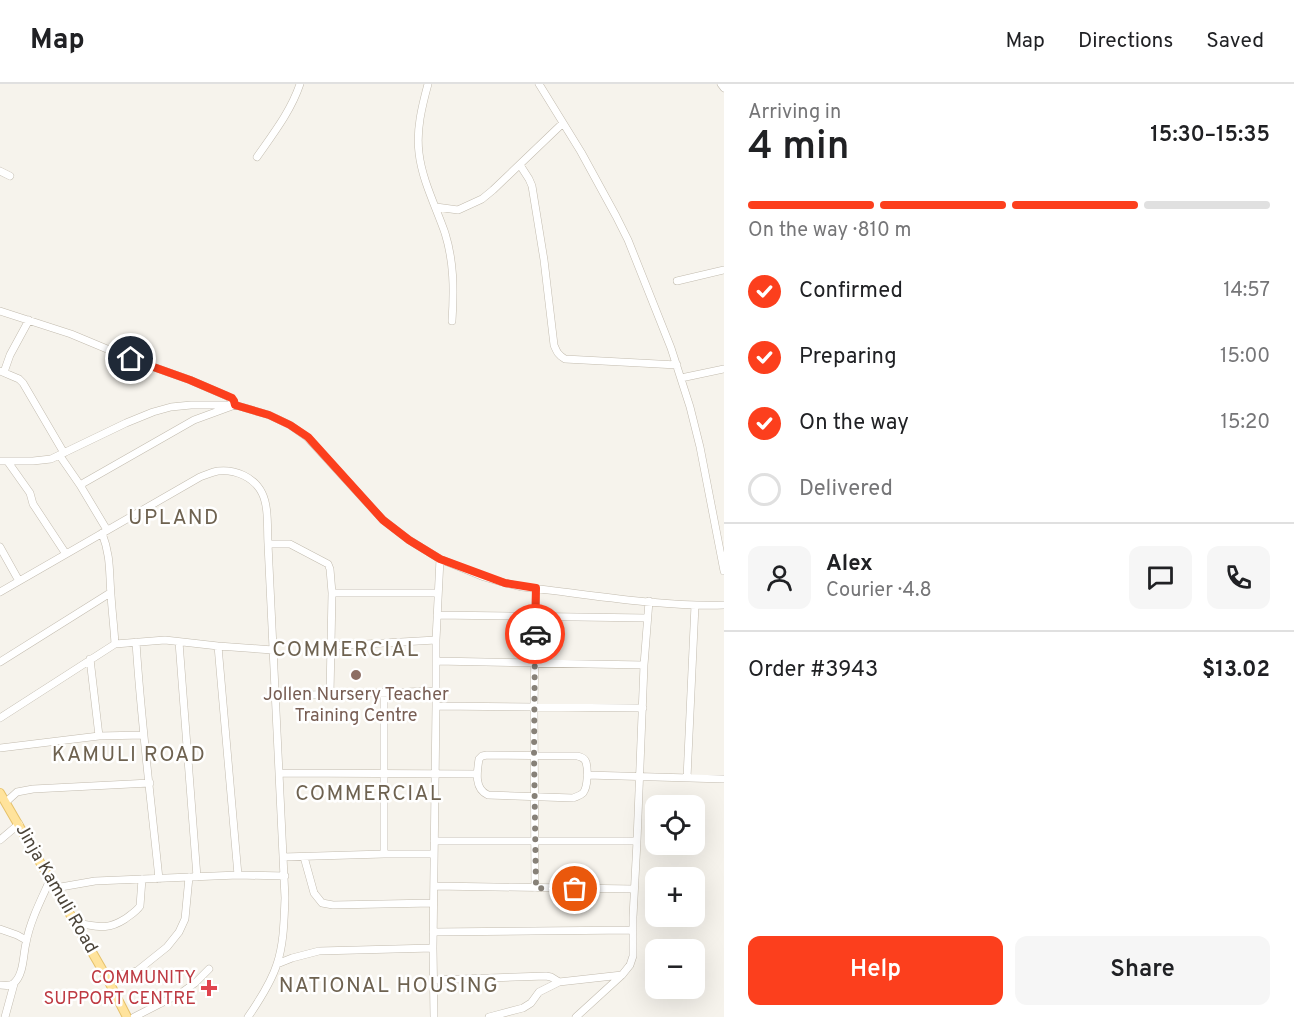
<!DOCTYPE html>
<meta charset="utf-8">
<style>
:root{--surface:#fff;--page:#f6f6f6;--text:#202124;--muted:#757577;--line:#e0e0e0;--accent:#fc3f1d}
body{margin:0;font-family:Overpass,sans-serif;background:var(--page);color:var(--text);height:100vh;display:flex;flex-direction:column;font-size:22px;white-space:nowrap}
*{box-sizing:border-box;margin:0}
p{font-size:20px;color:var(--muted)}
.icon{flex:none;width:33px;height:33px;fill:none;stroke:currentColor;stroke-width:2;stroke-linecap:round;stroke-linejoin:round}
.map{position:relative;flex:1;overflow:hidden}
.details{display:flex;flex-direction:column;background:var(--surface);width:570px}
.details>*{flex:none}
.buttons{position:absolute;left:645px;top:711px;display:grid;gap:12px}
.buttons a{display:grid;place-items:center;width:60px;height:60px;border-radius:12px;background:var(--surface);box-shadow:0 6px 24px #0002;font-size:30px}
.pin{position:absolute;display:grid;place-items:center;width:51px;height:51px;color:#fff;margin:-26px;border:3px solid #fff;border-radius:50%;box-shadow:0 2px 6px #0007}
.courier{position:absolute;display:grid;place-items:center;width:60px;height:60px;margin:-30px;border:4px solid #fc3f1d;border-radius:50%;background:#fff;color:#222;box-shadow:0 2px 8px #0007}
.headline em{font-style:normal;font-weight:600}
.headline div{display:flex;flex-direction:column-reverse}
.headline{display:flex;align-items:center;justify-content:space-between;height:102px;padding:0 24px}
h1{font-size:39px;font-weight:600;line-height:45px}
.bar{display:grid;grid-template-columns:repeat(4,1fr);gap:9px 6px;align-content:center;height:72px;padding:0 24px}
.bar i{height:8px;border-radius:4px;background:var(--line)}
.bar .on{background:var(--accent)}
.bar p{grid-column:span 4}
.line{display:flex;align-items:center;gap:15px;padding:0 24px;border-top:2px solid var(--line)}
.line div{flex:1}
.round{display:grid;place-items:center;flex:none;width:63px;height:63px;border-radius:12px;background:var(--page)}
ol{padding:0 24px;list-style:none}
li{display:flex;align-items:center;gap:18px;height:66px}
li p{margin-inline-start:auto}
li .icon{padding:6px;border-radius:50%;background:var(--accent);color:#fff;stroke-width:4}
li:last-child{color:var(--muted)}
li i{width:33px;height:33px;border:3px solid var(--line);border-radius:50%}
.action{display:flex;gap:12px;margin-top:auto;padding:12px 24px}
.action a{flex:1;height:69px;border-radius:12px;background:var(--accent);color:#fff;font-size:24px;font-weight:600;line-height:69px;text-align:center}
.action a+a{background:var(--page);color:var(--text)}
header{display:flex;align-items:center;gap:36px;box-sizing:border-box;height:84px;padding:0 30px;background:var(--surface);border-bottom:2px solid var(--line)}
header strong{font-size:28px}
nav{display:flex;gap:33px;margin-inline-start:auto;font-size:21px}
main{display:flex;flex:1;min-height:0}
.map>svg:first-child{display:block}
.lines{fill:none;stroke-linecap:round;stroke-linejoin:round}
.minor-casing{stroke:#c2bbae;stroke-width:8}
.major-casing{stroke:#e6c16a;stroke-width:10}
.minor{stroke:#fff;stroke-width:7}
.major{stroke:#ffe39c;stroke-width:8}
.done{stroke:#878178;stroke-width:6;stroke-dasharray:0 10.8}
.route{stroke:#fc3f1d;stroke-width:8}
.education-dot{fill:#8d6e63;stroke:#fff;stroke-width:2}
.health-dot{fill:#e0444e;stroke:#fff;stroke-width:2}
.labels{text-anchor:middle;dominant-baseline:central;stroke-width:5;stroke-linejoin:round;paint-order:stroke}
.education-label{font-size:18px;fill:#785e54;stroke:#fff}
.street-label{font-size:18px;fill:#4b4439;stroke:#fff}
.health-label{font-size:18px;fill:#be3a42;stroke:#fff;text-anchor:end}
.quarter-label{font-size:21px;letter-spacing:1.5px;fill:#6e6250;stroke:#fff}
</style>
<header>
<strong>Map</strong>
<nav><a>Map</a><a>Directions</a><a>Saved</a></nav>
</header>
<main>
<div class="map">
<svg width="724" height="933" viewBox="0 0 724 933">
<rect width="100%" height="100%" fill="#f6f3ec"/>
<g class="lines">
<defs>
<path id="minor" d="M 428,0 C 422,22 416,46 419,69 C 422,96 436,123 445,149 C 454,178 454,206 452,237
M 539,0 L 581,68 L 616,132 L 628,156 L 671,264 L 690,323 L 700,363 L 724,487
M 721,0 L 724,4
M 257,73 C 273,50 291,27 300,0
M 520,81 L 529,95 L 532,102 L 544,176 L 554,261 C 557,268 558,271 565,275 L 677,281
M 0,87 L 10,92
M 436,123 L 458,126 L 482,115 L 493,106 L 563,39
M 677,197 L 724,186
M 0,227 L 71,250 L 131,275 L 190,296 L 227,312 L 234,317 L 235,321 L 194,336 L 80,401
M 0,287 L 19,295 L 23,299 L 64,369
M 4,288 L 10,271 L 29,236
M 681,294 L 724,285
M 60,372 L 80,401 L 107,446
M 0,377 L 33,377 L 51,375 L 126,339 L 153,328 L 171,323 L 191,321 L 235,321 L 269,331 L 290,341 L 307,353 L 383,436 L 409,456 L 440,475 L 484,493 L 505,499 L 522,503 C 589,510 657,523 724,521
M 8,378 L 30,409 L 33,420 L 66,470
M 102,449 C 111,473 109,487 111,511 C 112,527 114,543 115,560
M 268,460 L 290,460 L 328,480 L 330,485 L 332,509 L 330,610
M 0,463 L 19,497
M 0,508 L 200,393 C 206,391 212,388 218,387 C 235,385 254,393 262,409 C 269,423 267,444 268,460 L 285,814 C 284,836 284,859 277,880 C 271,899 259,917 248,933
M 332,509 L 438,509
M 437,531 L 647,534
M 136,558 C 141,637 151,716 159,795
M 179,558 L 197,793
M 218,562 L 238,791
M 331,562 L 436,556
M 90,575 L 99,652
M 436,577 L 644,581
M 0,578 L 110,509
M 276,612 L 436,607
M 436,622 L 643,624
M 0,634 L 115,560 L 165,556 L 218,562 L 273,566
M 0,664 L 99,652 L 143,651
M 487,671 L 578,672 C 582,674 584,673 586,678 C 588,685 588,703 583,709 C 580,712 577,712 573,714 L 488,711 C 474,705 477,688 479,675 L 482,672 Z
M 279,689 L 477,690
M 587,691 L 724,695
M 687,694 L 695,521
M 6,718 L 17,708 L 33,705 L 150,699
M 0,756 L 19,740
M 434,757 L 637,757
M 384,770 L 384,608
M 283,773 L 384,770 L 434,770
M 304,773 L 314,809 L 322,819 L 333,821 L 433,819
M 434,802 L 634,805
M 55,804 L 95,797 L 238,791 L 285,792
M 535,804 L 534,623 L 536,504
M 76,839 C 97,842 106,847 125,835 C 130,831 136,828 140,822 L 142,795
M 0,845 L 17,851 L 26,856
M 433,848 L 633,846
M 277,880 L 292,874 L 319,867 L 433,864
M 107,894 L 137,887 L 167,863 L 179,848 L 185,835 L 189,793
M 433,896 L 546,892 L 551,893 L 559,898 L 622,891 L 630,881 L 633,872 L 633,833 L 637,757 L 644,581 L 649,517
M 0,901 C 5,901 10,903 14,899 C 24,890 23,871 26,859 C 30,837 41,816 50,796
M 5,933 L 14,900
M 134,933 L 181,909 L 195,899 L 209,885
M 434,933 L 433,864 L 436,622 L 436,556 L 440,475
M 489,933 L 523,924 L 531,919 L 539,908 L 559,898
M 576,933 L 622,891"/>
<path id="major" d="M 0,709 L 107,894 L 127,933"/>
</defs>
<use href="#minor" class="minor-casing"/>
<use href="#major" class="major-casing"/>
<use href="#minor" class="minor"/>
<use href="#major" class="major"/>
</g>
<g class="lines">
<path class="done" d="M 535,550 L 534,671 L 536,804 L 575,805"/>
<path class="route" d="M 131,275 L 190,296 L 232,314 L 234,317 L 235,321 L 269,331 L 290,341 L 308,353 L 383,436 L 409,456 L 440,475 L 505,499 L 536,504 L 535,550"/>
</g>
<circle class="education-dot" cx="356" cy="591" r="6"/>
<path class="health-dot" d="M206 895h6v6h6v6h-6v6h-6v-6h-6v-6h6z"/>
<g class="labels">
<g class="education-label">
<text x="356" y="611">Jollen Nursery Teacher<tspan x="356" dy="21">Training Centre</tspan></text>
</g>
<g class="street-label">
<text transform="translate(56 805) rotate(60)">Jinja Kamuli Road</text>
</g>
<g class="health-label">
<text x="196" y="894">COMMUNITY<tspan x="196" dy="21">SUPPORT CENTRE</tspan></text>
</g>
<g class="quarter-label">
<text x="174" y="434">UPLAND</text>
<text x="346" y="566">COMMERCIAL</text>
<text x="129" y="671">KAMULI ROAD</text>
<text x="369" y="710">COMMERCIAL</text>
<text x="389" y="902">NATIONAL HOUSING</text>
</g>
</g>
</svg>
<div class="buttons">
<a><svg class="icon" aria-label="locate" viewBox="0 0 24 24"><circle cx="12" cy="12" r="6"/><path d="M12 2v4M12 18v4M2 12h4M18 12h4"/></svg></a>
<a>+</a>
<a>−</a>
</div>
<div class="pin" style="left:575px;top:805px;background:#ea580c"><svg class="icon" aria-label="bag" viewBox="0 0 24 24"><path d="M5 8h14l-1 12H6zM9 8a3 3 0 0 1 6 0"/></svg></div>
<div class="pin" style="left:131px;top:275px;background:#1f2937"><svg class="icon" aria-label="home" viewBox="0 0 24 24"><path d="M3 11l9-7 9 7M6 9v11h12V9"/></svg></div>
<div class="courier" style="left:535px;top:550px"><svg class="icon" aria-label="car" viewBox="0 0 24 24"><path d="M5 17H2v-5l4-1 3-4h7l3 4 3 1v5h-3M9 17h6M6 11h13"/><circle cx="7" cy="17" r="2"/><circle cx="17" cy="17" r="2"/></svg></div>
</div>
<section class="details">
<div class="headline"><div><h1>4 min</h1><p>Arriving in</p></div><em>15:30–15:35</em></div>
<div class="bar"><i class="on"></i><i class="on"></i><i class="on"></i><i></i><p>On the way · 810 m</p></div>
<ol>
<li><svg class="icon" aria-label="check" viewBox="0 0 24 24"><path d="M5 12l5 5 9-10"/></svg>Confirmed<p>14:57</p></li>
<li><svg class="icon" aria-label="check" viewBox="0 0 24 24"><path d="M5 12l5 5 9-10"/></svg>Preparing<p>15:00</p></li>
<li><svg class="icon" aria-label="check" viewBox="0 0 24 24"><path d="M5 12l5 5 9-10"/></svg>On the way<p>15:20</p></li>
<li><i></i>Delivered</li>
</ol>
<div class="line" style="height:108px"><a class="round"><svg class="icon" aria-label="person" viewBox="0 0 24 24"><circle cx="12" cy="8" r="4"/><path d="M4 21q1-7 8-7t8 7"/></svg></a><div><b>Alex</b><p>Courier · 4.8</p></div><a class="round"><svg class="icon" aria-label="chat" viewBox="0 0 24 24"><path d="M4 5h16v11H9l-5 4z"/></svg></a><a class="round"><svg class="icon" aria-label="phone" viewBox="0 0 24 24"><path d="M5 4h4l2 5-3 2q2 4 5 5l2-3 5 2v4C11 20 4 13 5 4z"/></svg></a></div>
<div class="line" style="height:78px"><div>Order #3943</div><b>$13.02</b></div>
<div class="action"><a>Help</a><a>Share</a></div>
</section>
</main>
